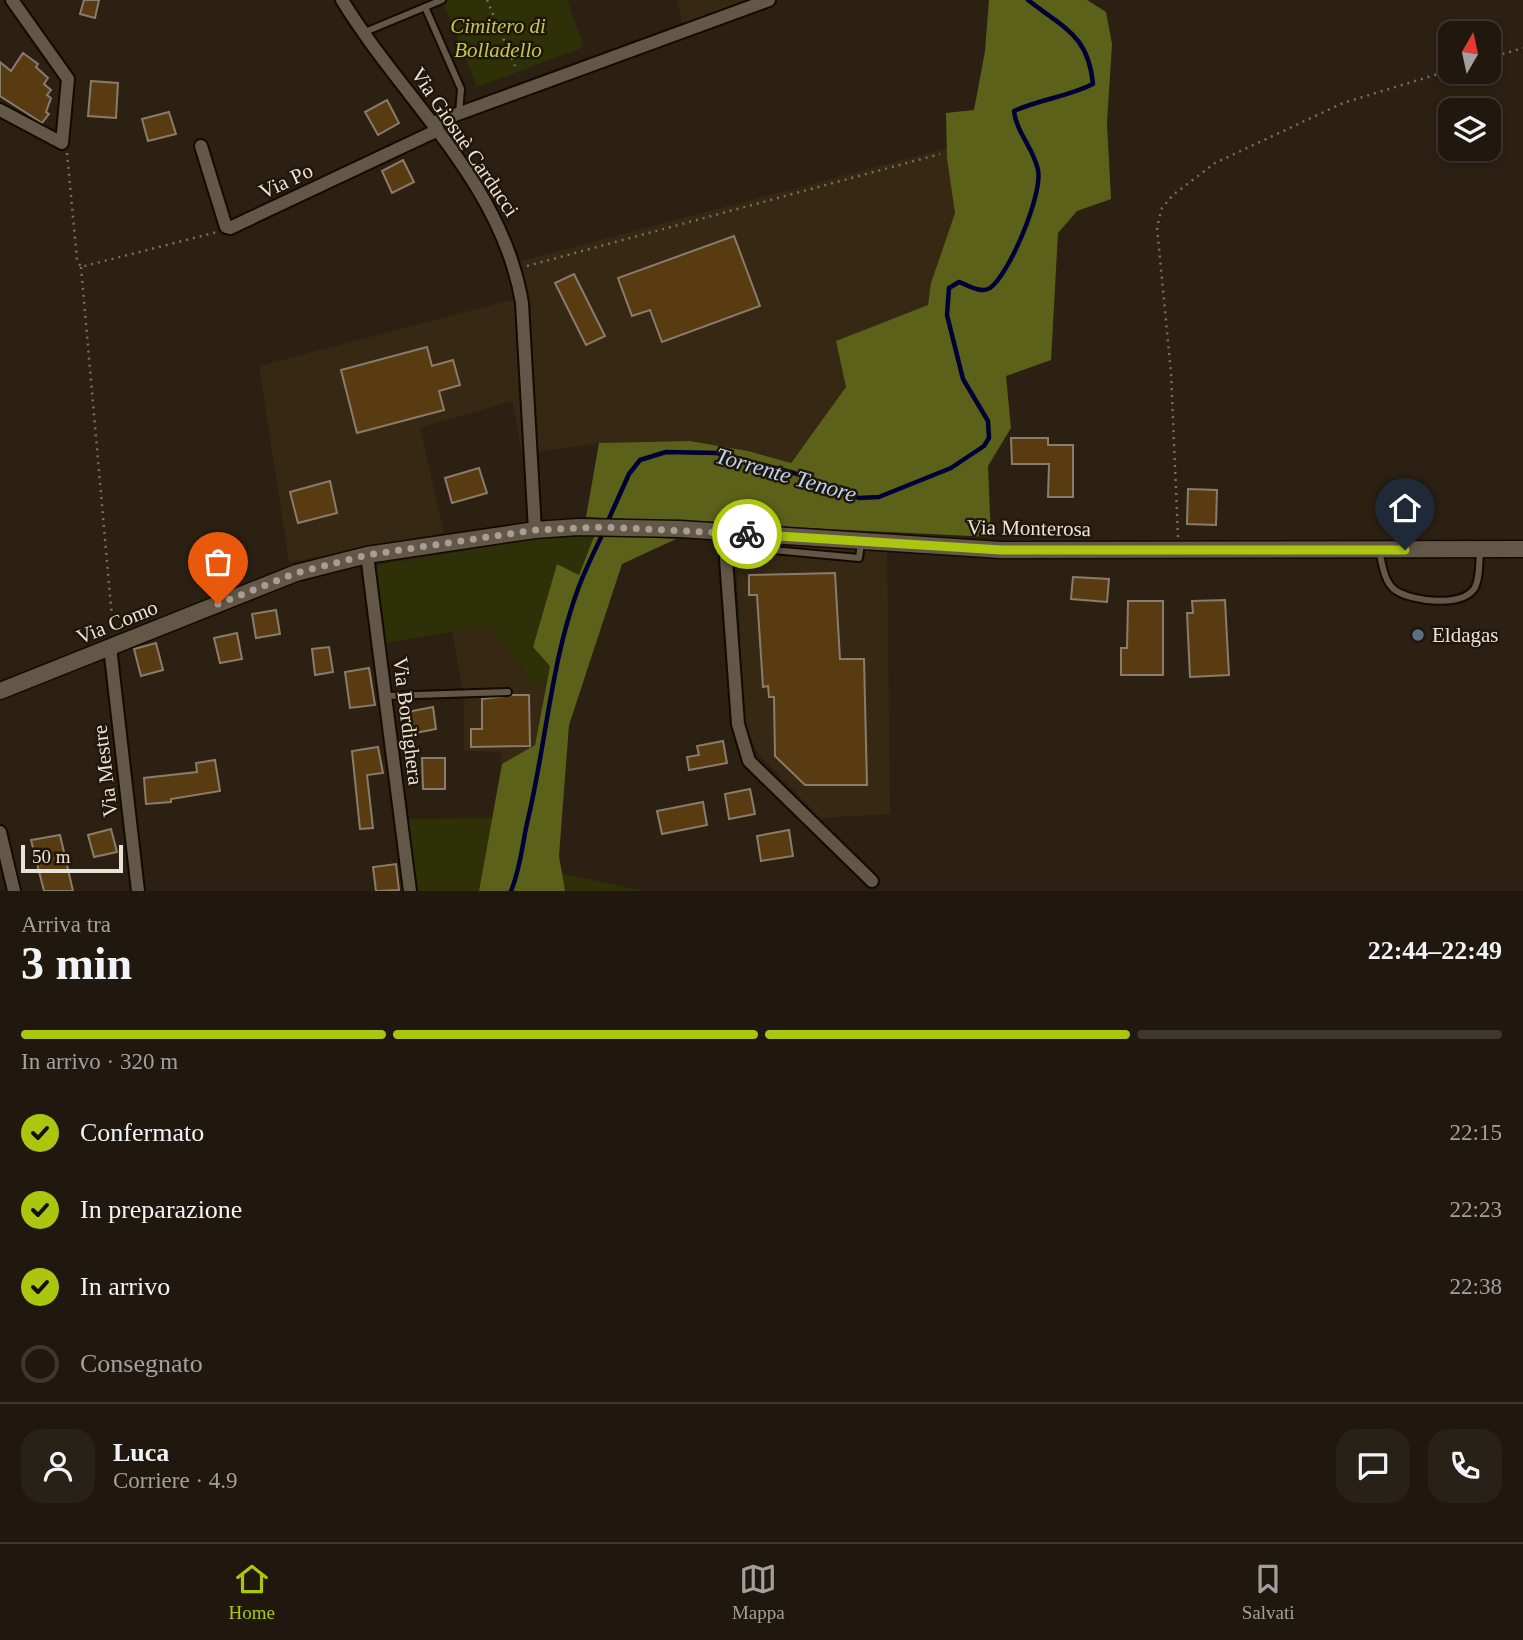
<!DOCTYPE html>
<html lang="it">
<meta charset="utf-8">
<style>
:root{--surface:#20180e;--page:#282117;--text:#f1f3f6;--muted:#a2a09e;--line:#3d372e;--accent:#acc610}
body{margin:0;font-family:"Times New Roman",serif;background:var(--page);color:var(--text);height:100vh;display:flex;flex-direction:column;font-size:26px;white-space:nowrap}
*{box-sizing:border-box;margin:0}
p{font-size:23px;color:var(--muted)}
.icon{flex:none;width:38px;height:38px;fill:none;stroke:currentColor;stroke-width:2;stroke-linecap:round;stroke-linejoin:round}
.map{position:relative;height:891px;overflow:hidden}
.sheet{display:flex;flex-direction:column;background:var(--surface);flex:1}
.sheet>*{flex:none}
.needle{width:46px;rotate:9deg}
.controls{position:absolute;left:1438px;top:21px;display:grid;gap:14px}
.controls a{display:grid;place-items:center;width:63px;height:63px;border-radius:14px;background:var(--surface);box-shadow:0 4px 10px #0003,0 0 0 2px var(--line);font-size:35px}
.scale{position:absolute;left:21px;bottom:18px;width:102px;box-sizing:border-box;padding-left:7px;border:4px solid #eae3da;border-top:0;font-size:19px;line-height:24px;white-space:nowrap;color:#eae3da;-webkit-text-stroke:5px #211709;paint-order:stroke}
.pin{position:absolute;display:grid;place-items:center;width:60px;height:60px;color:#fff;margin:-72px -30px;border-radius:50% 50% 50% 0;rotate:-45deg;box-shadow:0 0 7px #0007}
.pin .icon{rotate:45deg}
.courier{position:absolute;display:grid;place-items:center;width:70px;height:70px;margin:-35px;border:5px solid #acc610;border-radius:50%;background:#fff;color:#222;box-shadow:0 2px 9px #0007}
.head em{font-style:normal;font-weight:600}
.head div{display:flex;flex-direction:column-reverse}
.head{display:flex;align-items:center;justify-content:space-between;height:119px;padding:0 21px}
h1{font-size:46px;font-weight:600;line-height:52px}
.bar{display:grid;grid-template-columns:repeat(4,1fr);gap:10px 7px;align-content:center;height:84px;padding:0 21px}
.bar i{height:9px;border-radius:5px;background:var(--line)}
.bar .current{background:var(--accent)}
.bar p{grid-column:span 4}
.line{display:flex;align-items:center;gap:18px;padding:0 21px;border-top:2px solid var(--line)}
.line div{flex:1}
.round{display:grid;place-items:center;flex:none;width:74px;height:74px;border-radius:21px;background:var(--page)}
ol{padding:0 21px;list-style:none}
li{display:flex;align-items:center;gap:21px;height:77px}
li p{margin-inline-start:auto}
li .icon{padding:7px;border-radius:50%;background:var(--accent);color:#111;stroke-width:4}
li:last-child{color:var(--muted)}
li i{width:38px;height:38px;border:4px solid var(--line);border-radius:50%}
.tab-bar{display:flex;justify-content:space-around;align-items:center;height:98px;border-top:2px solid var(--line);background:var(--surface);font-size:19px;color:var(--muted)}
.tab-bar a{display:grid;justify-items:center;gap:4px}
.tab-bar .current{color:var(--accent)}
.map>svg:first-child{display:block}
.built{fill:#372814}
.green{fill:#2e3107}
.forest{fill:#5c611a}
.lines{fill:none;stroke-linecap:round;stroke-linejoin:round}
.stream{stroke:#000037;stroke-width:4.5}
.building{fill:#583b11;stroke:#8a7c6c;stroke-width:2}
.service-casing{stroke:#130a01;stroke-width:10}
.minor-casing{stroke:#130a01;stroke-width:16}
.secondary-casing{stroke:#130a01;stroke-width:19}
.path{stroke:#786e62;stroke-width:2.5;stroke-dasharray:2 5;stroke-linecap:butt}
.service{stroke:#635747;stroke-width:6}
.minor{stroke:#635747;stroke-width:12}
.secondary{stroke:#635747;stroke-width:16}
.done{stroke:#a79f94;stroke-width:7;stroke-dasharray:0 12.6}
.route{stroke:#acc610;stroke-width:9}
.service-dot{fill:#5c6f8a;stroke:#211709;stroke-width:2.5}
.labels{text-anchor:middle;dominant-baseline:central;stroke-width:5;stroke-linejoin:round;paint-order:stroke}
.park-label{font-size:21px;font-style:italic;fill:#c0c94f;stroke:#211709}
.street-label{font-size:21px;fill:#eae3da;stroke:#211709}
.poi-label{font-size:21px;fill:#eae3da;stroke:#211709;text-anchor:start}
.water-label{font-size:23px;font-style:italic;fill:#b9d2f7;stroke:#211709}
</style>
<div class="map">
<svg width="1523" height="891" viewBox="0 0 1523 891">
<rect width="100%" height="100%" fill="#2b2012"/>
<path class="built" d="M 677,0 L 752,0 L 682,24 Z
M 947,148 L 955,213 L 931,283 L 928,305 L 837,341 L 846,387 L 790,463 L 748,451 L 690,441 L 600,443 L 522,454 L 512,401 L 420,428 L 444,533 L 289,562 L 259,366 L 519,298 L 510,264 Z
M 735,524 L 887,532 L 890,814 L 820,818 L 759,755 L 744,724 Z
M 492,625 L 533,685 L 546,684 L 535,745 L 502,764 L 501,752 L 464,751 L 464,701 L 452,631 Z"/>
<path class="green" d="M 442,0 L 567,0 L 584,47 L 477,87 Z
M 595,534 L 579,575 L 557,564 L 533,646 L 550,666 L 546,684 L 533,686 L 491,625 L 385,643 L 376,565 L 537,539 Z
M 492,818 L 479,891 L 401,891 L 395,819 Z
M 523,865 L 644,891 L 513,891 Z"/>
<path class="forest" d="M 989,0 L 1087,0 L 1106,12 L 1112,44 L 1107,123 L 1111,199 L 1077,211 L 1058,233 L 1051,360 L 1006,376 L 1011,428 L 988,466 L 991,537 L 586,517 L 599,443 L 690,441 L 748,451 L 791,463 L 846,387 L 836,341 L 928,305 L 931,283 L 955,213 L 947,158 L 946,113 L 974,110 L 985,51 Z
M 595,534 L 676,539 L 622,564 L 569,725 L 559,856 L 565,891 L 479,891 L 502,764 L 535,745 L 550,666 L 533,647 L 557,564 L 579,575 Z"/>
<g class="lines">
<path class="stream" d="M 607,523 L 629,474 L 640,460 L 666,452 L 717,453 L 794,473 L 859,498 L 879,497 L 951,468 L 984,446 L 989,438 L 988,421 L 963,379 L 947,315 L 949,288 L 959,282 C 968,285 981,294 990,288 C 1009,275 1043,194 1038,170 C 1034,149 1016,132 1014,111 C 1041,99 1067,97 1093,84 C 1088,35 1065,29 1028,0
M 511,891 C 521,867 522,844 528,819 C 546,744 551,662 578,589 C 585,570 595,550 604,531"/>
</g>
<path class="building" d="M 84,0 L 99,0 L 95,18 L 80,14 Z
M 23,53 L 38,64 L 36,67 L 48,78 L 44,84 L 51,90 L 47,95 L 51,98 L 46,112 L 49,114 L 42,123 L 0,96 L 0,62 L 11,71 Z
M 91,81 L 118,83 L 116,118 L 88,116 Z
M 387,100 L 399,123 L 378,135 L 365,112 Z
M 169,112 L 176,134 L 148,141 L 142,119 Z
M 403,160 L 414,182 L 392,193 L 382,171 Z
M 734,236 L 760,306 L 662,342 L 650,310 L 632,316 L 618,278 Z
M 574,274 L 605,336 L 586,345 L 555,283 Z
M 427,347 L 432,366 L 453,360 L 460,385 L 439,391 L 444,410 L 357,433 L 341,370 Z
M 1011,438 L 1048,438 L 1048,445 L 1073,445 L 1073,497 L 1048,497 L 1049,464 L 1012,464 Z
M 479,468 L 487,493 L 452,503 L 445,478 Z
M 330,481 L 337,513 L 298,523 L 290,492 Z
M 1188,489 L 1217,490 L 1216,525 L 1187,524 Z
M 835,573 L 840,659 L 864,659 L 867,785 L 805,785 L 775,756 L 774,697 L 769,697 L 768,686 L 763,687 L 757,595 L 749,595 L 749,575 Z
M 1073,577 L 1109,579 L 1107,602 L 1071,599 Z
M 1225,600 L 1229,675 L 1190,677 L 1187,613 L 1193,613 L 1192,601 Z
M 1128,601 L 1163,601 L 1163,675 L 1121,675 L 1121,648 L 1127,648 Z
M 276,610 L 280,634 L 256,638 L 252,614 Z
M 237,633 L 242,659 L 220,663 L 214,638 Z
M 156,643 L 163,670 L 141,676 L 134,649 Z
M 329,647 L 333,672 L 315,675 L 312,649 Z
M 369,668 L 375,705 L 350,708 L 345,672 Z
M 513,695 L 529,695 L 530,746 L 471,747 L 471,729 L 482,729 L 482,699 Z
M 433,707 L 436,729 L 410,734 L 407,712 Z
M 723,741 L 727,763 L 689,770 L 687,757 L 699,755 L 697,746 Z
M 378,747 L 383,773 L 367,775 L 373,828 L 360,829 L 352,751 Z
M 422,758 L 445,758 L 445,789 L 423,789 Z
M 215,760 L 220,791 L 171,799 L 171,802 L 146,804 L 144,778 L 197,772 L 196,763 Z
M 750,789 L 755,814 L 729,819 L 725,794 Z
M 703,802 L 707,825 L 662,834 L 657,811 Z
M 111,829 L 117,852 L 94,857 L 88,835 Z
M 789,830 L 793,856 L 761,861 L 757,836 Z
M 60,835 L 73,891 L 44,891 L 31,840 Z
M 396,864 L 399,890 L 376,891 L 373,867 Z"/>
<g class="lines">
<defs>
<path id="service" d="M 425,7 L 461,89 L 459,113
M 365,32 L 442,0
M 761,534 L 761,549 L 859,558 L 861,543
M 1379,550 C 1382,563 1384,582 1395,590 C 1412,602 1461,607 1474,589 C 1480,580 1479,562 1480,551
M 385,696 L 508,692"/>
<path id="minor" d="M 342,0 C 403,100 502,182 522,303 L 535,530
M 0,110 L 62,143 L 68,79 L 12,0
M 433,123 L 769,0
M 201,146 L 226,227 L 230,228 L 438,130
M 728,532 L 726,559 L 738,724 L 749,761 L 872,881
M 367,555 L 410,891
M 110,647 L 138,891
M 0,832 L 14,891"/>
<path id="secondary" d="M 0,691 L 296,573 L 367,555 L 535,530 L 578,527 L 680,529 L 1001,550 L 1523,549"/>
</defs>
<use href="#service" class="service-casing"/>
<use href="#minor" class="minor-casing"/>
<use href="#secondary" class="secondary-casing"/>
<path class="path" d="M 487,0 L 515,66
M 1489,58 L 1523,48
M 67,153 L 77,260 L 81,267 L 217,232
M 527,266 L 940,154
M 81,267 L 113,630
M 1178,537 L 1171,373 L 1157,227 L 1162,208 L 1173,195 L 1215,163 L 1343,103 L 1451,70"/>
<use href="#service" class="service"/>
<use href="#minor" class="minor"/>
<use href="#secondary" class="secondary"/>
</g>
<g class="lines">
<path class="done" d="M 218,604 L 296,573 L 367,555 L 535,530 L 603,527 L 747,534"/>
<path class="route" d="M 747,534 L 1001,550 L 1405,550"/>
</g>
<circle class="service-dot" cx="1418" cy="635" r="7"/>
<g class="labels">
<g class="park-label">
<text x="498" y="26">Cimitero di<tspan x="498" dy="24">Bolladello</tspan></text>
</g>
<g class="street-label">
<text transform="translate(465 142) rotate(56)">Via Giosuè Carducci</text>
<text transform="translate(286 181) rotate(-25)">Via Po</text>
<text transform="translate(1029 528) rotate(1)">Via Monterosa</text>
<text transform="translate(117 622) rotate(-22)">Via Como</text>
<text transform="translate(408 721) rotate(83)">Via Bordighera</text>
<text transform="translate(105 771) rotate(-97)">Via Mestre</text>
</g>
<g class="poi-label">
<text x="1432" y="635">Eldagas</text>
</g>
<g class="water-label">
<text transform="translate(786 475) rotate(16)">Torrente Tenore</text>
</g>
</g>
</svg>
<div class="controls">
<a><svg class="needle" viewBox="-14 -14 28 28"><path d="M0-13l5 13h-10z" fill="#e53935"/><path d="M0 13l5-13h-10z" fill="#a2a09e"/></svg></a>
<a><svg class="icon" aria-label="layers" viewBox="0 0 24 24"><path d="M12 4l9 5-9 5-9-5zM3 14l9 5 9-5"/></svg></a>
</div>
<div class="scale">50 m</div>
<div class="pin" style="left:218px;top:604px;background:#ea580c"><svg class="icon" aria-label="bag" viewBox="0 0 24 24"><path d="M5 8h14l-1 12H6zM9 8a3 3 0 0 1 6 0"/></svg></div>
<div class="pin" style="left:1405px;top:550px;background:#1f2937"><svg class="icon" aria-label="home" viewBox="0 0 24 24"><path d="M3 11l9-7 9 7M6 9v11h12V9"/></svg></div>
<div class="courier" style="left:747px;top:534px"><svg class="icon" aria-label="bike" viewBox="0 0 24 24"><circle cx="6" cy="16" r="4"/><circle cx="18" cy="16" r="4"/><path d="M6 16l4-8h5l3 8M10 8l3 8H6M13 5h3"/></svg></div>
</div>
<section class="sheet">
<div class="head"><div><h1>3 min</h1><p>Arriva tra</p></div><em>22:44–22:49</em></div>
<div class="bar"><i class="current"></i><i class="current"></i><i class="current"></i><i></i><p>In arrivo · 320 m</p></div>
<ol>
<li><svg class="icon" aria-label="check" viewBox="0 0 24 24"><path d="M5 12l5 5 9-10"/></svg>Confermato<p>22:15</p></li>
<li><svg class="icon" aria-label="check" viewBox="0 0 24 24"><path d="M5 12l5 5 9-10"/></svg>In preparazione<p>22:23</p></li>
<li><svg class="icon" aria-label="check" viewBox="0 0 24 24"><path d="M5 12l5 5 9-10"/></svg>In arrivo<p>22:38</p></li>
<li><i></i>Consegnato</li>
</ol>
<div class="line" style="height:126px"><a class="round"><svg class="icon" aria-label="person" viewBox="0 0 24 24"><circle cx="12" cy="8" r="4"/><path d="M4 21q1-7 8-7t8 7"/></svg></a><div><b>Luca</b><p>Corriere · 4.9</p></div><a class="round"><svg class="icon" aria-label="chat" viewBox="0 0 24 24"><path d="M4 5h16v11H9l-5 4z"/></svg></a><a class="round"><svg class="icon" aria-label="phone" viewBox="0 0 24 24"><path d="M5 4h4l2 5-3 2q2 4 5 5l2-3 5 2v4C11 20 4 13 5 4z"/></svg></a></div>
</section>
<nav class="tab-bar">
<a class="current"><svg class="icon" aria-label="home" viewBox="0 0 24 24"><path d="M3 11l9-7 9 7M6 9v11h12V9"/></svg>Home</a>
<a><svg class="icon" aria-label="map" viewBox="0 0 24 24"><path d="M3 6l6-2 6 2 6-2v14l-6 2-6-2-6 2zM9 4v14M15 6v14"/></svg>Mappa</a>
<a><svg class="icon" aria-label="saved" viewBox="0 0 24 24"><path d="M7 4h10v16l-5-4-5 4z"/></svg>Salvati</a>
</nav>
